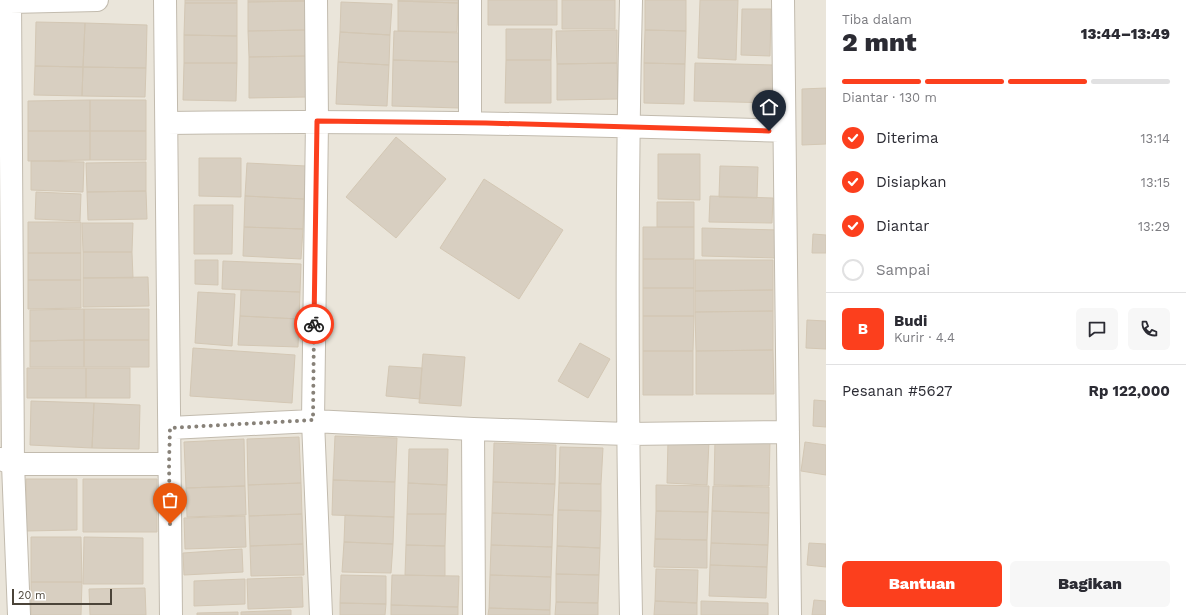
<!DOCTYPE html>
<html lang="id">
<meta charset="utf-8">
<style>
:root{--surface:#fff;--page:#f7f7f7;--text:#2b2b33;--muted:#7c7c81;--line:#e1e1e2;--accent:#fc3f1d}
body{margin:0;font-family:"Work Sans",sans-serif;background:var(--page);color:var(--text);height:100vh;display:flex;flex-direction:column;font-size:15px;white-space:nowrap}
*{box-sizing:border-box;margin:0}
p{font-size:13px;color:var(--muted)}
.icon{flex:none;width:22px;height:22px;fill:none;stroke:currentColor;stroke-width:2;stroke-linecap:round;stroke-linejoin:round}
.map{position:relative;flex:1;overflow:hidden}
.sheet{display:flex;flex-direction:column;background:var(--surface);width:360px}
.sheet>*{flex:none}
.scale{position:absolute;left:12px;bottom:10px;width:100px;box-sizing:border-box;padding-left:4px;border:2px solid #4b4439;border-top:0;font-size:11px;line-height:14px;white-space:nowrap;color:#4b4439;-webkit-text-stroke:3px #fff;paint-order:stroke}
.pin{position:absolute;display:grid;place-items:center;width:34px;height:34px;color:#fff;margin:-41px -17px;border-radius:50% 50% 50% 0;rotate:-45deg;box-shadow:0 0 4px #0007}
.pin .icon{rotate:45deg}
.courier{position:absolute;display:grid;place-items:center;width:40px;height:40px;margin:-20px;border:3px solid #fc3f1d;border-radius:50%;background:#fff;color:#222;box-shadow:0 1px 5px #0007}
.head em{font-style:normal;font-weight:800}
.head div{display:flex;flex-direction:column-reverse}
.head{display:flex;align-items:center;justify-content:space-between;height:68px;padding:0 16px}
h1{font-size:26px;font-weight:800;line-height:30px}
.bar{display:grid;grid-template-columns:repeat(4,1fr);gap:6px 4px;align-content:center;height:48px;padding:0 16px}
.bar i{height:5px;border-radius:3px;background:var(--line)}
.bar .selected{background:var(--accent)}
.bar p{grid-column:span 4}
.line{display:flex;align-items:center;gap:10px;padding:0 16px;border-top:1px solid var(--line)}
.line div{flex:1}
.round{display:grid;place-items:center;flex:none;width:42px;height:42px;border-radius:6px;background:var(--page)}
ol{padding:0 16px;list-style:none}
li{display:flex;align-items:center;gap:12px;height:44px}
li p{margin-inline-start:auto}
li .icon{padding:4px;border-radius:50%;background:var(--accent);color:#fff;stroke-width:4}
li:last-child{color:var(--muted)}
li i{width:22px;height:22px;border:2px solid var(--line);border-radius:50%}
.button{display:flex;gap:8px;margin-top:auto;padding:8px 16px}
.button a{flex:1;height:46px;border-radius:6px;background:var(--accent);color:#fff;font-size:16px;font-weight:800;line-height:46px;text-align:center}
.button a+a{background:var(--page);color:var(--text)}
main{display:flex;flex:1;min-height:0}
.map>svg:first-child{display:block}
.residential{fill:#eae5da}
.building{fill:#d8cfc1;stroke:#d3c7b4}
.lines{fill:none;stroke-linecap:round;stroke-linejoin:round}
.minor-casing{stroke:#c2bbae;stroke-width:24}
.minor{stroke:#fff;stroke-width:22}
.done{stroke:#878178;stroke-width:4;stroke-dasharray:0 7.2}
.route{stroke:#fc3f1d;stroke-width:5}
</style>
<main>
<div class="map">
<svg width="826" height="615" viewBox="0 0 826 615">
<rect width="100%" height="100%" fill="#f6f3ec"/>
<path class="residential" d="M 0,0 L 826,0 L 826,615 L 0,615 Z"/>
<path class="building" d="M 185,0 L 237,0 L 237,3 L 185,3 Z
M 248,0 L 305,0 L 305,1 L 248,2 Z
M 398,0 L 458,0 L 458,3 L 398,1 Z
M 488,0 L 557,0 L 557,25 L 488,25 Z
M 562,0 L 615,0 L 615,29 L 562,29 Z
M 645,0 L 686,0 L 686,31 L 645,30 Z
M 700,0 L 738,0 L 736,60 L 698,58 Z
M 305,1 L 306,30 L 248,31 L 248,2 Z
M 398,1 L 458,3 L 457,32 L 398,31 Z
M 341,2 L 392,4 L 390,35 L 340,32 Z
M 185,3 L 237,3 L 237,36 L 184,35 Z
M 742,9 L 771,9 L 770,56 L 741,55 Z
M 36,22 L 85,23 L 83,67 L 35,66 Z
M 85,23 L 147,25 L 146,68 L 83,67 Z
M 506,29 L 552,29 L 551,60 L 506,60 Z
M 306,30 L 307,56 L 249,57 L 248,31 Z
M 617,30 L 617,63 L 557,64 L 556,31 Z
M 645,30 L 686,31 L 685,64 L 644,63 Z
M 394,31 L 462,33 L 461,62 L 393,60 Z
M 340,32 L 390,35 L 389,65 L 338,62 Z
M 184,35 L 237,36 L 237,63 L 184,63 Z
M 307,56 L 307,97 L 249,98 L 249,57 Z
M 393,60 L 461,62 L 459,108 L 392,106 Z
M 506,60 L 551,60 L 551,103 L 505,103 Z
M 338,62 L 389,65 L 387,106 L 336,104 Z
M 184,63 L 237,63 L 236,101 L 183,100 Z
M 617,63 L 618,99 L 557,100 L 557,64 Z
M 644,63 L 685,64 L 684,104 L 644,103 Z
M 695,63 L 774,65 L 773,103 L 694,101 Z
M 35,66 L 83,67 L 82,96 L 34,95 Z
M 83,67 L 146,68 L 145,97 L 82,96 Z
M 826,88 L 826,144 L 802,145 L 802,89 Z
M 90,100 L 90,131 L 28,131 L 28,101 Z
M 90,100 L 146,100 L 146,131 L 90,131 Z
M 28,131 L 90,131 L 90,160 L 28,161 Z
M 90,131 L 146,131 L 146,160 L 90,160 Z
M 396,137 L 446,179 L 396,238 L 346,197 Z
M 658,154 L 700,154 L 700,200 L 658,199 Z
M 199,158 L 241,158 L 241,197 L 199,196 Z
M 31,161 L 84,162 L 83,192 L 31,190 Z
M 146,162 L 146,191 L 87,192 L 86,163 Z
M 247,163 L 306,166 L 304,199 L 245,196 Z
M 720,166 L 758,167 L 757,198 L 719,197 Z
M 484,179 L 563,230 L 519,299 L 440,248 Z
M 146,191 L 147,219 L 88,220 L 87,192 Z
M 36,192 L 81,194 L 80,221 L 35,219 Z
M 245,196 L 304,199 L 303,229 L 244,227 Z
M 710,196 L 773,198 L 772,223 L 709,222 Z
M 657,202 L 694,202 L 694,227 L 657,227 Z
M 194,205 L 233,205 L 232,254 L 194,254 Z
M 28,222 L 81,222 L 81,253 L 28,253 Z
M 82,223 L 133,223 L 132,252 L 83,252 Z
M 244,227 L 303,229 L 301,259 L 243,256 Z
M 643,227 L 694,227 L 694,259 L 643,259 Z
M 702,228 L 778,230 L 778,258 L 702,256 Z
M 813,234 L 826,235 L 826,253 L 812,253 Z
M 83,252 L 132,252 L 133,278 L 83,278 Z
M 28,253 L 81,253 L 81,280 L 28,280 Z
M 643,259 L 694,259 L 694,288 L 643,288 Z
M 195,260 L 218,260 L 218,285 L 195,284 Z
M 695,260 L 773,260 L 773,290 L 695,291 Z
M 223,261 L 301,264 L 300,292 L 222,289 Z
M 148,277 L 149,306 L 83,307 L 83,278 Z
M 28,280 L 81,280 L 81,308 L 28,309 Z
M 643,288 L 694,288 L 694,316 L 643,316 Z
M 241,290 L 300,292 L 299,319 L 240,316 Z
M 773,290 L 773,311 L 695,312 L 695,291 Z
M 198,292 L 235,294 L 232,346 L 195,343 Z
M 84,309 L 84,340 L 30,341 L 30,310 Z
M 84,309 L 149,309 L 149,340 L 84,340 Z
M 773,311 L 773,350 L 696,351 L 695,312 Z
M 240,316 L 299,319 L 298,347 L 238,345 Z
M 643,316 L 694,316 L 693,351 L 643,351 Z
M 807,320 L 826,321 L 826,349 L 806,348 Z
M 84,340 L 84,367 L 30,367 L 30,341 Z
M 84,340 L 149,340 L 149,367 L 84,367 Z
M 580,343 L 610,359 L 588,398 L 558,381 Z
M 193,348 L 295,355 L 292,403 L 190,396 Z
M 773,350 L 774,394 L 696,394 L 696,351 Z
M 643,351 L 693,351 L 693,395 L 643,395 Z
M 423,354 L 465,357 L 461,406 L 419,403 Z
M 389,366 L 422,368 L 420,399 L 386,396 Z
M 27,368 L 86,368 L 86,398 L 27,398 Z
M 86,368 L 130,368 L 130,398 L 86,398 Z
M 814,400 L 826,401 L 826,427 L 813,426 Z
M 31,401 L 94,403 L 92,448 L 30,445 Z
M 94,403 L 140,405 L 139,449 L 92,448 Z
M 335,436 L 397,438 L 395,482 L 333,480 Z
M 299,437 L 301,483 L 248,485 L 247,439 Z
M 244,439 L 245,486 L 186,488 L 184,442 Z
M 715,439 L 770,440 L 769,486 L 714,485 Z
M 668,440 L 709,441 L 707,485 L 667,483 Z
M 805,442 L 826,445 L 826,475 L 801,471 Z
M 494,443 L 556,445 L 555,484 L 493,482 Z
M 560,447 L 603,448 L 601,484 L 559,483 Z
M 409,449 L 448,449 L 447,485 L 408,483 Z
M 26,479 L 77,479 L 77,530 L 26,531 Z
M 83,479 L 157,479 L 157,532 L 83,532 Z
M 333,480 L 395,482 L 394,517 L 332,515 Z
M 493,482 L 555,484 L 553,515 L 492,513 Z
M 301,483 L 302,514 L 249,516 L 248,485 Z
M 408,483 L 447,485 L 446,514 L 407,514 Z
M 559,483 L 601,484 L 601,511 L 558,510 Z
M 656,485 L 709,486 L 708,512 L 656,511 Z
M 245,486 L 246,515 L 187,517 L 186,488 Z
M 713,486 L 769,487 L 769,513 L 712,511 Z
M 558,510 L 601,511 L 600,548 L 557,546 Z
M 656,511 L 708,512 L 707,540 L 655,539 Z
M 712,511 L 769,513 L 768,545 L 711,543 Z
M 492,513 L 553,515 L 552,547 L 491,545 Z
M 302,514 L 303,544 L 250,546 L 249,516 Z
M 407,514 L 446,514 L 445,546 L 406,545 Z
M 345,515 L 394,517 L 393,544 L 344,542 Z
M 245,516 L 246,547 L 185,549 L 184,518 Z
M 31,537 L 81,537 L 82,582 L 31,582 Z
M 84,537 L 143,538 L 143,584 L 83,584 Z
M 655,539 L 707,540 L 707,568 L 654,567 Z
M 344,542 L 393,544 L 391,573 L 342,572 Z
M 711,543 L 768,545 L 767,567 L 710,565 Z
M 809,543 L 826,544 L 826,567 L 807,565 Z
M 303,544 L 304,575 L 251,576 L 250,546 Z
M 406,545 L 445,546 L 445,576 L 405,575 Z
M 491,545 L 552,547 L 551,577 L 490,575 Z
M 557,546 L 600,548 L 599,575 L 556,574 Z
M 242,549 L 243,572 L 184,575 L 183,553 Z
M 710,565 L 767,567 L 766,598 L 709,596 Z
M 656,569 L 698,570 L 697,603 L 655,601 Z
M 556,574 L 599,575 L 598,603 L 556,602 Z
M 341,575 L 386,576 L 386,604 L 340,603 Z
M 392,575 L 459,576 L 458,607 L 391,605 Z
M 490,575 L 551,577 L 550,610 L 489,608 Z
M 302,577 L 303,607 L 248,609 L 247,579 Z
M 245,579 L 245,604 L 194,606 L 194,581 Z
M 31,582 L 82,582 L 81,615 L 31,615 Z
M 145,588 L 146,615 L 90,615 L 89,589 Z
M 814,600 L 826,601 L 826,615 L 812,615 Z
M 655,601 L 697,603 L 697,615 L 654,615 Z
M 701,601 L 768,603 L 768,615 L 701,615 Z
M 556,602 L 598,603 L 598,615 L 555,615 Z
M 340,603 L 386,604 L 385,615 L 340,615 Z
M 391,605 L 458,607 L 458,615 L 391,615 Z
M 489,608 L 550,610 L 550,615 L 488,615 Z
M 291,610 L 291,615 L 241,615 L 241,612 Z
M 238,612 L 238,615 L 197,615 L 197,613 Z"/>
<g class="lines">
<defs>
<path id="minor" d="M 10,0 L 13,464 L 19,615
M 165,0 L 171,615
M 316,0 L 317,121 L 313,421 L 321,615
M 783,0 L 790,615
M 0,7 L 10,2 L 97,0
M 470,122 L 470,0
M 167,123 C 373,120 578,124 784,131
M 170,428 L 313,421 L 473,429 L 628,434 L 788,432
M 473,429 L 474,615
M 1,459 L 13,464 L 169,464
M 631,615 C 627,410 626,205 631,0"/>
</defs>
<use href="#minor" class="minor-casing"/>
<use href="#minor" class="minor"/>
</g>
<g class="lines">
<path class="done" d="M 170,524 L 169,464 L 170,428 L 313,420 L 314,324"/>
<path class="route" d="M 314,324 L 317,121 L 486,123 L 769,131"/>
</g>
</svg>
<div class="scale">20 m</div>
<div class="pin" style="left:170px;top:524px;background:#ea580c"><svg class="icon" aria-label="bag" viewBox="0 0 24 24"><path d="M5 8h14l-1 12H6zM9 8a3 3 0 0 1 6 0"/></svg></div>
<div class="pin" style="left:769px;top:131px;background:#1f2937"><svg class="icon" aria-label="home" viewBox="0 0 24 24"><path d="M3 11l9-7 9 7M6 9v11h12V9"/></svg></div>
<div class="courier" style="left:314px;top:324px"><svg class="icon" aria-label="bike" viewBox="0 0 24 24"><circle cx="6" cy="16" r="4"/><circle cx="18" cy="16" r="4"/><path d="M6 16l4-8h5l3 8M10 8l3 8H6M13 5h3"/></svg></div>
</div>
<section class="sheet">
<div class="head"><div><h1>2 mnt</h1><p>Tiba dalam</p></div><em>13:44–13:49</em></div>
<div class="bar"><i class="selected"></i><i class="selected"></i><i class="selected"></i><i></i><p>Diantar · 130 m</p></div>
<ol>
<li><svg class="icon" aria-label="check" viewBox="0 0 24 24"><path d="M5 12l5 5 9-10"/></svg>Diterima<p>13:14</p></li>
<li><svg class="icon" aria-label="check" viewBox="0 0 24 24"><path d="M5 12l5 5 9-10"/></svg>Disiapkan<p>13:15</p></li>
<li><svg class="icon" aria-label="check" viewBox="0 0 24 24"><path d="M5 12l5 5 9-10"/></svg>Diantar<p>13:29</p></li>
<li><i></i>Sampai</li>
</ol>
<div class="line" style="height:72px"><b class="round" style="background:var(--accent);color:#fff">B</b><div><b>Budi</b><p>Kurir · 4.4</p></div><a class="round"><svg class="icon" aria-label="chat" viewBox="0 0 24 24"><path d="M4 5h16v11H9l-5 4z"/></svg></a><a class="round"><svg class="icon" aria-label="phone" viewBox="0 0 24 24"><path d="M5 4h4l2 5-3 2q2 4 5 5l2-3 5 2v4C11 20 4 13 5 4z"/></svg></a></div>
<div class="line" style="height:52px"><div>Pesanan #5627</div><b>Rp 122,000</b></div>
<div class="button"><a>Bantuan</a><a>Bagikan</a></div>
</section>
</main>
